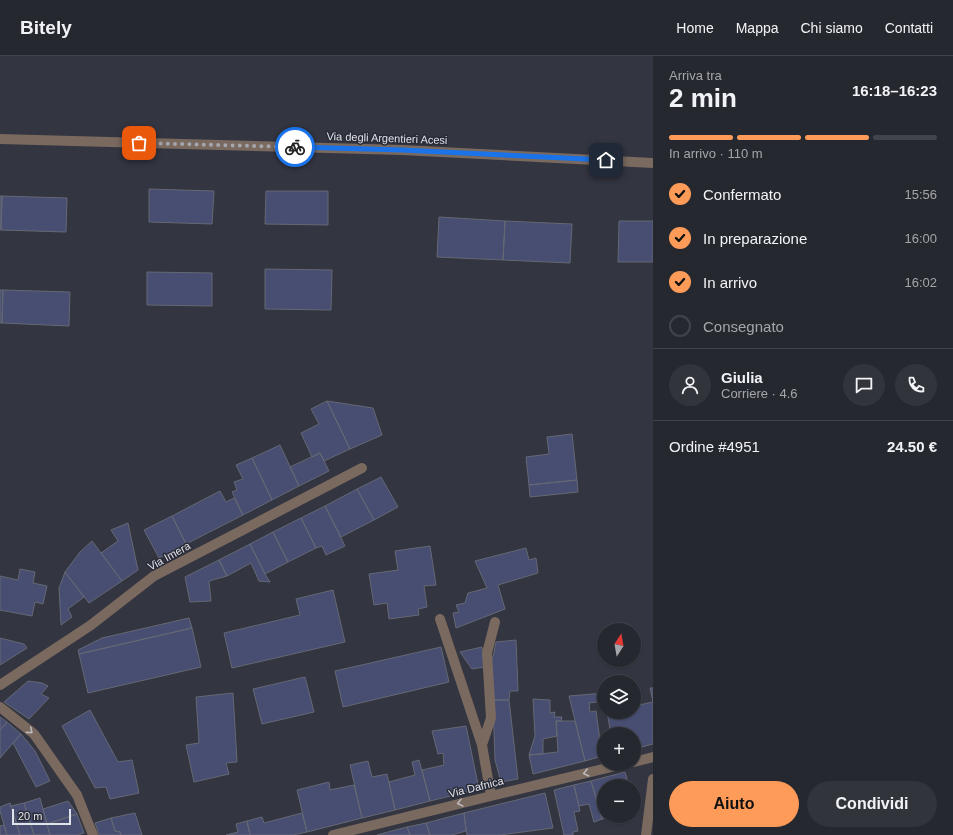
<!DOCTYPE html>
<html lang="it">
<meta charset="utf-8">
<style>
:root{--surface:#262830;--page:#32343c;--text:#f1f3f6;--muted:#a4a6ab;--line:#42444c;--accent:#fe9b59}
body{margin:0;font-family:Helvetica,sans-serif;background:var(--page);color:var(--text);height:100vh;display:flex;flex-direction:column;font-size:15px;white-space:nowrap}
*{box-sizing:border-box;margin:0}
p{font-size:13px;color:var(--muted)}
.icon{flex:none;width:22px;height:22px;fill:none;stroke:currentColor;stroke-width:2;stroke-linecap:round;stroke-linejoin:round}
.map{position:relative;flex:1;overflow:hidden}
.details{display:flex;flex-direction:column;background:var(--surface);width:300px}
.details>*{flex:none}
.needle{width:26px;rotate:11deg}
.tools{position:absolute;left:597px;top:567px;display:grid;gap:8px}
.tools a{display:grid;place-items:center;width:44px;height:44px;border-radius:50%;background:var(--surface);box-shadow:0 1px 3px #0004,0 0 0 1px var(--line);font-size:20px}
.scale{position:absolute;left:12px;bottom:10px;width:59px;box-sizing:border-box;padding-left:4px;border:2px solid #e1e3ea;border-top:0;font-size:11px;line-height:14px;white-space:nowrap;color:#e1e3ea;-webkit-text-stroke:3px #292b36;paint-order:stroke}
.pin{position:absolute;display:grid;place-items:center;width:34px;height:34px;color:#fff;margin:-17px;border-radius:8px;box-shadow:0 2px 6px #0006}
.courier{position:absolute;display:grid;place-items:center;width:40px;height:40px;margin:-20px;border:3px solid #1a73e8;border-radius:50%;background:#fff;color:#222;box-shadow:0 1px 5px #0007}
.headline em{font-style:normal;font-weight:700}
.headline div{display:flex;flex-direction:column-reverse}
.headline{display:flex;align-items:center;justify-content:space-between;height:68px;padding:0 16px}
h1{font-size:26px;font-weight:700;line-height:30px}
.bar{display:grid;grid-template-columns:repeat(4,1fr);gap:6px 4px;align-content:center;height:48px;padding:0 16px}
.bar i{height:5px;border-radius:3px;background:var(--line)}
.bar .active{background:var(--accent)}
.bar p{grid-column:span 4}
.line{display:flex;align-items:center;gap:10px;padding:0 16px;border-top:1px solid var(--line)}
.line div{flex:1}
.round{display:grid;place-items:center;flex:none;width:42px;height:42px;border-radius:21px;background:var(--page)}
ol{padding:0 16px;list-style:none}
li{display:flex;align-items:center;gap:12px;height:44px}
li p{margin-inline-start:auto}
li .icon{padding:4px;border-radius:50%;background:var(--accent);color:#111;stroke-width:4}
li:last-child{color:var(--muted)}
li i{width:22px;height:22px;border:2px solid var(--line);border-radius:50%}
.cta{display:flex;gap:8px;margin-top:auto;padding:8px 16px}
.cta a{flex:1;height:46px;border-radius:24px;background:var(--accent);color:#111;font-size:16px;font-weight:700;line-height:46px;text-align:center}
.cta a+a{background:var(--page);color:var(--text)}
header{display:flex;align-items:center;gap:24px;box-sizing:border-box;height:56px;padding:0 20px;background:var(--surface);border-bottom:1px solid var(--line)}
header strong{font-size:19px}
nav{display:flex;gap:22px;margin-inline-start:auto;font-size:14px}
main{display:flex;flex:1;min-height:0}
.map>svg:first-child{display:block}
.building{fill:#474e71;stroke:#656874}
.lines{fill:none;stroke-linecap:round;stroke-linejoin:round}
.minor{stroke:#7a695f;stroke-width:10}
.oneway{stroke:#bdb8b9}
.done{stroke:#a4a6ae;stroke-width:4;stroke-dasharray:0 7.2}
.route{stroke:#1a73e8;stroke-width:5}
.labels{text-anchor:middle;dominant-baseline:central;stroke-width:3;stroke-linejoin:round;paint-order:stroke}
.street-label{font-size:11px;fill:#e1e3ea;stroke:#292b36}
</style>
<header>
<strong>Bitely</strong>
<nav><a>Home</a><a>Mappa</a><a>Chi siamo</a><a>Contatti</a></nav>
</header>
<main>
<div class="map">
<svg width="653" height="779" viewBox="0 0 653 779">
<rect width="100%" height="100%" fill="#333540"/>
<path class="building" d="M 149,133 L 214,135 L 212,168 L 149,166 Z
M 266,135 L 328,135 L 328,169 L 265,168 Z
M 0,140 L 2,140 L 1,174 L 0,174 Z
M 2,140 L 67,142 L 66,176 L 1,174 Z
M 439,161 L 505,165 L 503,204 L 437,201 Z
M 505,165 L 572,168 L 570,207 L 503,204 Z
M 619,165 L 653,165 L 653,206 L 618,206 Z
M 265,213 L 332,214 L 331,254 L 265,253 Z
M 147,216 L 212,217 L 212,250 L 147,249 Z
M 0,234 L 3,234 L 2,267 L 0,267 Z
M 3,234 L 70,236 L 69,270 L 2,267 Z
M 327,345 L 373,352 L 382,379 L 350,393 Z
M 327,345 L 350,393 L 324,405 L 320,397 L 312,401 L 301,377 L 319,368 L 311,353 Z
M 572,378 L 577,424 L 529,429 L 526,401 L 549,398 L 547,381 Z
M 280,389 L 299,430 L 272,444 L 252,402 Z
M 320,397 L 329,415 L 299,430 L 290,411 Z
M 252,402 L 272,444 L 243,459 L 232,436 L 237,434 L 234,426 L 243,423 L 236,409 Z
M 381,421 L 398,451 L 374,464 L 357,433 Z
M 577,424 L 578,436 L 530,441 L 529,429 Z
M 357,433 L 374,464 L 341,481 L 325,450 Z
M 220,435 L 226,446 L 234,442 L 243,459 L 186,488 L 172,460 Z
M 325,450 L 345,490 L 326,499 L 322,490 L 316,492 L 301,462 Z
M 172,460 L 186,488 L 159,502 L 144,474 Z
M 301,462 L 316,492 L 288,506 L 273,476 Z
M 128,467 L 138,514 L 122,525 L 101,497 L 118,485 L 111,474 Z
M 273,476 L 288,506 L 265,518 L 250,488 Z
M 92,485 L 122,525 L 89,547 L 65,516 L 80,496 Z
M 250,488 L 265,518 L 270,526 L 259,525 L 251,507 L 227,520 L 219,504 Z
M 430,490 L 436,529 L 424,530 L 427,551 L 418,553 L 419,559 L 389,563 L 387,547 L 374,549 L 369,518 L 398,514 L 395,495 Z
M 526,492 L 529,504 L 536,502 L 538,517 L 498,529 L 505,553 L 456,572 L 453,557 L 459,556 L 456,549 L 465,547 L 468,537 L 487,532 L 475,505 Z
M 219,504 L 227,520 L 209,525 L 211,545 L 190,546 L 185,521 Z
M 20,513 L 35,516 L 33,527 L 47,530 L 43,548 L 35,546 L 32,560 L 0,554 L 0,520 L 18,524 Z
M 65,516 L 84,541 L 68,553 L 72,561 L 61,569 L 59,532 Z
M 333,534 L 345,586 L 232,612 L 224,577 L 300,559 L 296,543 Z
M 189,562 L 192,572 L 79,598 L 78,594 L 102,582 Z
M 192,572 L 201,611 L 88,637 L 79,598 Z
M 0,582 L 24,588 L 27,592 L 0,609 Z
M 516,584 L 518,635 L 510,635 L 509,644 L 493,644 L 490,602 L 493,601 L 496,586 Z
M 441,591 L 449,626 L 343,651 L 335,615 Z
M 482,591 L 484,611 L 472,613 L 460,596 Z
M 305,621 L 314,656 L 262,668 L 253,633 Z
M 28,625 L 42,627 L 48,630 L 41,638 L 49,642 L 29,663 L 4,646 Z
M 650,632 L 653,632 L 653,688 L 634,693 L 634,678 L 611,678 L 607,656 L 634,656 L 634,650 L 653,646 Z
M 233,637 L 237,706 L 226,707 L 229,718 L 194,726 L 186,689 L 199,687 L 196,641 Z
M 604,637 L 604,645 L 589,647 L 590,656 L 596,655 L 602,700 L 585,705 L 569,640 Z
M 533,643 L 550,644 L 550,657 L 555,656 L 554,661 L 562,661 L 561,665 L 556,665 L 557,680 L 543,683 L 543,698 L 529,699 L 535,680 Z
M 493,644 L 509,644 L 518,723 L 501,726 L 495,704 Z
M 90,654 L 118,706 L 132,704 L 139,737 L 110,743 L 106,731 L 95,732 L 62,670 Z
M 0,661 L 7,666 L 0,674 Z
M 556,665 L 575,665 L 585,705 L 533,718 L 529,699 L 558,696 Z
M 7,666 L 21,678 L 0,702 L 0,674 Z
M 466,670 L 479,733 L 430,745 L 422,714 L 444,709 L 443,697 L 438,698 L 432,675 Z
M 21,678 L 35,695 L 50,725 L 36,731 L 13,687 Z
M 419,704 L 430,745 L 395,754 L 389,726 L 415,719 L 412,706 Z
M 368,705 L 372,721 L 387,718 L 395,754 L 362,762 L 350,709 Z
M 625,716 L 629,730 L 604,730 L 604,760 L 629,760 L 629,761 L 614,765 L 613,761 L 602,763 L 591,725 Z
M 591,725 L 602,763 L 594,766 L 589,748 L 579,750 L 574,729 Z
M 329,726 L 330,734 L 354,729 L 362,762 L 307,776 L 297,734 Z
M 574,729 L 580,755 L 574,756 L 578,775 L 573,776 L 573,779 L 564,779 L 554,734 Z
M 545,737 L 553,772 L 500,779 L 467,779 L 464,757 Z
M 40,742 L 47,768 L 50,779 L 39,779 L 39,778 L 34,779 L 24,747 Z
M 68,745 L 77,758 L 47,768 L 43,753 Z
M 10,747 L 11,750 L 20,779 L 7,779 L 0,755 L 0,751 Z
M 24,747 L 34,779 L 20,779 L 11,750 Z
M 135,757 L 142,779 L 121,779 L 120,776 L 115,775 L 111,762 Z
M 302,757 L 307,776 L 293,779 L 250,779 L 247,765 L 262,761 L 264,767 Z
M 464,757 L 466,775 L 452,779 L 430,779 L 426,767 Z
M 77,758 L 84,777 L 77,779 L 50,779 L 47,768 Z
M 111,762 L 115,775 L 120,776 L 121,779 L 99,779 L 95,767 Z
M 247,765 L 250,779 L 226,779 L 238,776 L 236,768 Z
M 426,767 L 430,779 L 410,779 L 407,771 Z
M 4,769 L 7,779 L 0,779 L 0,770 Z
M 407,771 L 410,779 L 377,779 L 399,773 Z"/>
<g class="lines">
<path class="minor" d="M 0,83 L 402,94 L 653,107
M 440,563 L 482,689 L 491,740
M 0,629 L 91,569 L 154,520 L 362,412
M 0,651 L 34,678 L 77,739 L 93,779
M 482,689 L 491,662 L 487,597 L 495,566
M 634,706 L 653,701
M 333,779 L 491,740 L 624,708
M 646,779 L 653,723"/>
</g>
<defs><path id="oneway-chevron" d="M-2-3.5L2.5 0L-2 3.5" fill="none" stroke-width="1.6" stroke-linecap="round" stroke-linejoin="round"/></defs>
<g class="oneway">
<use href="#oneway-chevron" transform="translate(30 675) rotate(41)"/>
<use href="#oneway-chevron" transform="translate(586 717) rotate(167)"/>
<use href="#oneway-chevron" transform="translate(460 747) rotate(166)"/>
</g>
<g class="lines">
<path class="done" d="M 139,87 L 295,91"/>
<path class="route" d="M 295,91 L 402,94 L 606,104"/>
</g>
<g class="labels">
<g class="street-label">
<text transform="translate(387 82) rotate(2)">Via degli Argentieri Acesi</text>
<text transform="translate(169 500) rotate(-29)">Via Imera</text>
<text transform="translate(476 731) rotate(-14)">Via Dafnica</text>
</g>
</g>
</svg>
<div class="tools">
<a><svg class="needle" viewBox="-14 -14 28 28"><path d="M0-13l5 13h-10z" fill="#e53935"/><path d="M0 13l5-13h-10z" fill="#a4a6ab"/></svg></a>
<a><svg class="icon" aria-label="layers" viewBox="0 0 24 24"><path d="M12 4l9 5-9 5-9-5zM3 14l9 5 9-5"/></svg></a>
<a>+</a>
<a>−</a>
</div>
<div class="scale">20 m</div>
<div class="pin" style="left:139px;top:87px;background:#ea580c"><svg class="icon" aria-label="bag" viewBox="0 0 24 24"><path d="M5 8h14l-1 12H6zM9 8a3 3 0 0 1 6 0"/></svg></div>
<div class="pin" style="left:606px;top:104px;background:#1f2937"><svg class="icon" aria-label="home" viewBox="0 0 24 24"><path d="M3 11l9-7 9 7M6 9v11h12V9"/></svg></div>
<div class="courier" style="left:295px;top:91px"><svg class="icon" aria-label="bike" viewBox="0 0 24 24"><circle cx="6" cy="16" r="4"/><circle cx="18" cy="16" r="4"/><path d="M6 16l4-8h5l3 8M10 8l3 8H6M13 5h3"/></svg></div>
</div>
<section class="details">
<div class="headline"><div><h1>2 min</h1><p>Arriva tra</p></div><em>16:18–16:23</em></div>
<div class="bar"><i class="active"></i><i class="active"></i><i class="active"></i><i></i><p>In arrivo · 110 m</p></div>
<ol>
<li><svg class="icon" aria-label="check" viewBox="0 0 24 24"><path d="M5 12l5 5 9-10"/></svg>Confermato<p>15:56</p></li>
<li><svg class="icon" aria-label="check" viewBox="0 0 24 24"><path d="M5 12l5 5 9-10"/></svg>In preparazione<p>16:00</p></li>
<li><svg class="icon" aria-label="check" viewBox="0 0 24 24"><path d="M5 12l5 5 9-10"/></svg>In arrivo<p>16:02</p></li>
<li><i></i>Consegnato</li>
</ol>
<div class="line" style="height:72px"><a class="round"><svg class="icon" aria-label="person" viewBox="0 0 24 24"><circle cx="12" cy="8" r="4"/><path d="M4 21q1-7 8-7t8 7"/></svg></a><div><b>Giulia</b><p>Corriere · 4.6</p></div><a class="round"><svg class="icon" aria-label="chat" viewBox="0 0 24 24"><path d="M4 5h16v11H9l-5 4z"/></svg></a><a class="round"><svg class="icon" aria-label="phone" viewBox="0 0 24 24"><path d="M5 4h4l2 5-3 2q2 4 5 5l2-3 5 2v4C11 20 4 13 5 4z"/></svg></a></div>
<div class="line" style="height:52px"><div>Ordine #4951</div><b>24.50 €</b></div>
<div class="cta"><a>Aiuto</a><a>Condividi</a></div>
</section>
</main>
